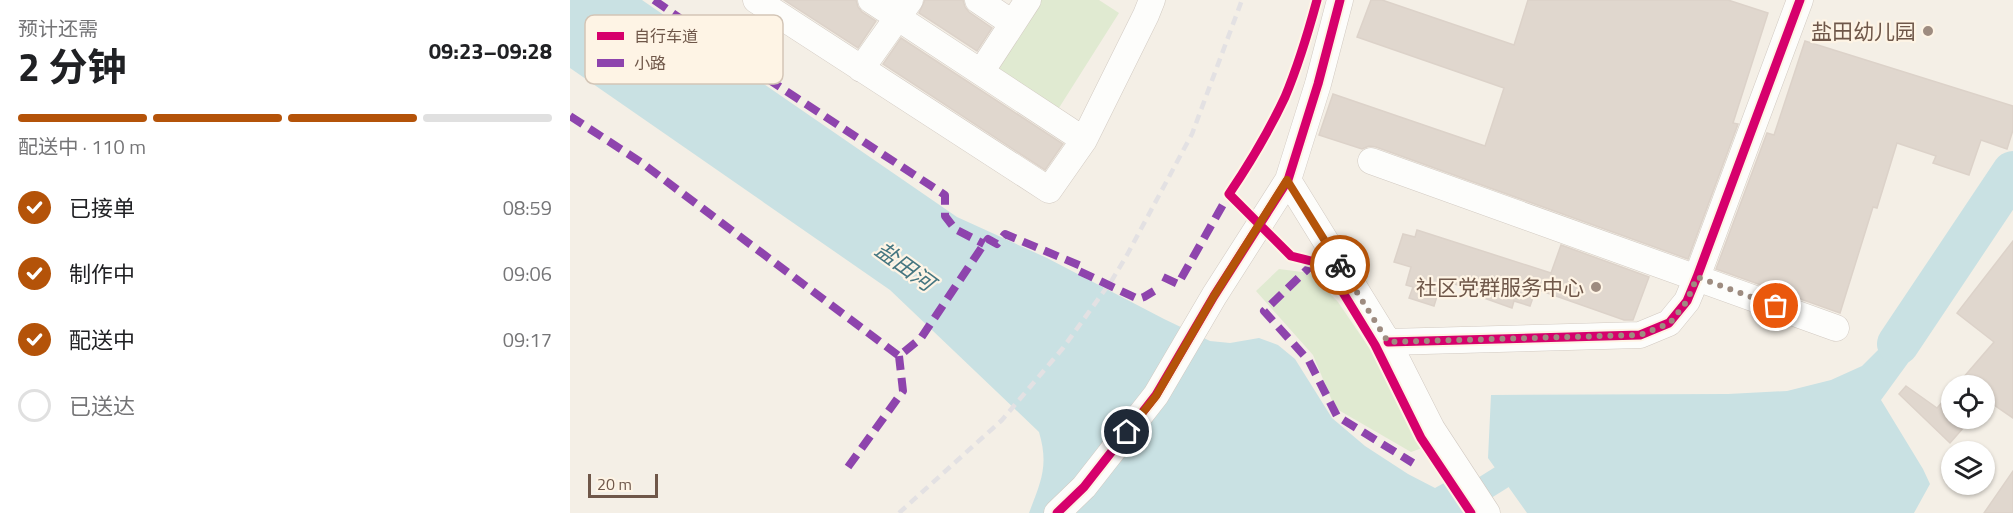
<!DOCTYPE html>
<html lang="zh">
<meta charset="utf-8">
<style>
:root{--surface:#fff;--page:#f2f2f2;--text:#202124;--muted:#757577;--line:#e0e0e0;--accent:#b45309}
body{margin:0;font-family:"Titillium Web","Noto Sans SC",sans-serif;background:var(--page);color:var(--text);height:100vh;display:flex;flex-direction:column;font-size:22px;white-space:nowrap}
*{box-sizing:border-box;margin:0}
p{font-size:20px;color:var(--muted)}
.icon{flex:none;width:33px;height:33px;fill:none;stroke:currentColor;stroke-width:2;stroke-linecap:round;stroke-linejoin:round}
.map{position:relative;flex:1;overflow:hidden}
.side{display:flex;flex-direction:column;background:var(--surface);width:570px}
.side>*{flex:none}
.tools{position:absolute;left:1371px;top:375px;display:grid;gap:12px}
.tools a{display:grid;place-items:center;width:54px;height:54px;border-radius:50%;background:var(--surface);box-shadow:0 2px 4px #0004;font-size:30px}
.scale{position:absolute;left:18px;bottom:15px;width:70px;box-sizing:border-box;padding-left:6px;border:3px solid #6f5749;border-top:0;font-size:16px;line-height:21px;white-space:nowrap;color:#6f5749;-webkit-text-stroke:4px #fef4e5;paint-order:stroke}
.pin{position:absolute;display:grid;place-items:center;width:51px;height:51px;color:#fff;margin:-26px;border:3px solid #fff;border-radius:50%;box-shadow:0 2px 6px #0007}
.courier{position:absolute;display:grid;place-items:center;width:60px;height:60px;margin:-30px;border:4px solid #b45309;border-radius:50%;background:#fff;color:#222;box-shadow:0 2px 8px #0007}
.head em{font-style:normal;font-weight:700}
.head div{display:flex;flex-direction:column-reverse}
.head{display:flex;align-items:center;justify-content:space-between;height:102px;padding:0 18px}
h1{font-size:39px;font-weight:700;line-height:45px}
.bar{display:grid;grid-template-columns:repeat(4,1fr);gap:9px 6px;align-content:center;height:72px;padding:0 18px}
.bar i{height:8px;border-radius:4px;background:var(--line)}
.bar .active{background:var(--accent)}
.bar p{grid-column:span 4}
ol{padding:0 18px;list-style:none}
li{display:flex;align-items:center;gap:18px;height:66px}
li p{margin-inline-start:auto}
li .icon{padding:6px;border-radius:50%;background:var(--accent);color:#fff;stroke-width:4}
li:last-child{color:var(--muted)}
li i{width:33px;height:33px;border:3px solid var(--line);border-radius:50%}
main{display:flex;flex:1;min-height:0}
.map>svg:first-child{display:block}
.green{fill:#e0ead1}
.water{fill:#c9e1e3}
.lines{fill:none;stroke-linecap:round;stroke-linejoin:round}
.canal{stroke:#c9e1e3;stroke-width:24}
.river{stroke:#c9e1e3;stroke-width:42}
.building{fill:#e0d7ce;stroke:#dcd2c9;stroke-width:1.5}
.minor-casing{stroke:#d2cac2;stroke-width:27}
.minor{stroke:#fdfdfb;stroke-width:26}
.rail{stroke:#e3e1e3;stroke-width:4.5;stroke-dasharray:9 6;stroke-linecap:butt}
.quiet{stroke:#8e44ad;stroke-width:8;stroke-dasharray:15 8;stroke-linecap:butt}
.cycleway-casing{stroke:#fef4e5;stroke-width:13}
.cycleway{stroke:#d6006c;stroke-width:9}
.done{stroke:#9e8c80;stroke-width:6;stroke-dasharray:0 10.8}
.route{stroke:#b45309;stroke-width:8}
.poi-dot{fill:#9e8c80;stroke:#fef4e5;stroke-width:2}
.labels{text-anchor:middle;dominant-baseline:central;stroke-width:4.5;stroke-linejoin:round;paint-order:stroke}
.poi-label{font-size:21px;fill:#6f5749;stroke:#fef4e5;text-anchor:end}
.water-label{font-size:22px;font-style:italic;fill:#457681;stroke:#fef4e5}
.key{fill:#fef4e5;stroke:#d3c5b6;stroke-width:1.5}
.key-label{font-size:16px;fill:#6f5749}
</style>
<main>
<section class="side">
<div class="head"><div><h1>2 分钟</h1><p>预计还需</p></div><em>09:23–09:28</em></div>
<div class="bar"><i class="active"></i><i class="active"></i><i class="active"></i><i></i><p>配送中 · 110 m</p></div>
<ol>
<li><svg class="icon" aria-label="check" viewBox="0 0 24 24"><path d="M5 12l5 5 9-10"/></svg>已接单<p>08:59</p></li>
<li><svg class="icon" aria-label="check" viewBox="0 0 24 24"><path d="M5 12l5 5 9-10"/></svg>制作中<p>09:06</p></li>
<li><svg class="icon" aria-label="check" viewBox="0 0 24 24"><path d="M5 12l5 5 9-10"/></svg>配送中<p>09:17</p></li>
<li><i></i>已送达</li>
</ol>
</section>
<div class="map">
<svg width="1443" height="513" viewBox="0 0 1443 513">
<rect width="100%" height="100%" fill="#f4efe6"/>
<path class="green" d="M 468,0 L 529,0 L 549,13 L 487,111 L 423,71 Z
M 709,269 L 740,273 L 768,302 L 802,352 L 852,448 L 841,452 L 765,408 L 743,355 L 686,291 Z"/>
<path class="water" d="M 0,0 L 72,0 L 387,217 L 477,258 L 594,319 L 640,341 L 660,343 L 689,338 L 708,345 L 725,359 L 762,418 L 795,446 L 838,474 L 865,488 L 874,483 L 894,513 L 459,513 C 471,481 479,466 469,432 L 320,290 L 0,68 Z
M 1320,338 L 1343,356 L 1311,400 L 1353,469 L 1360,484 L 1344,513 L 957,513 L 918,458 L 921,395 L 1158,394 L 1217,391 L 1261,380 L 1292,366 Z"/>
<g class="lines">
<path class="canal" d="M 889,504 L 932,477"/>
<path class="river" d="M 1328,344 L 1443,172"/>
</g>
<path class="building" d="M 214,0 L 286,0 L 288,7 L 292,12 L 306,21 L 288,48 Z
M 355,0 L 393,0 L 395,7 L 399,12 L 422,28 L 407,51 L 349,13 Z
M 801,0 L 812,0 L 944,45 L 958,0 L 1158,0 L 1198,13 L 1163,123 L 1168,124 L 1118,259 L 806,147 L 799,146 L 792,149 L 749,135 L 763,94 L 915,146 L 934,88 L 787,37 Z
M 331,38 L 493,144 L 475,170 L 313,64 Z
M 1235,41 L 1443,106 L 1443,130 L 1437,149 L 1411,140 L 1399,175 L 1363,163 L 1366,156 L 1327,143 L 1307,208 L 1303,207 L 1270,313 L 1146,269 L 1197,133 L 1204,135 Z
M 847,230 L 981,273 L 991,245 L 1079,277 L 1063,320 L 1054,320 L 966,289 L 960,306 L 944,301 L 942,308 L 914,298 L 916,294 L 872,280 L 864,306 L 839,298 L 843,287 L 836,285 L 841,267 L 824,262 L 833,234 L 845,237 Z
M 1443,241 L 1443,418 L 1418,401 L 1414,405 L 1414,386 L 1386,386 L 1424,342 L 1387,313 Z
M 1336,386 L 1367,408 L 1382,391 L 1382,418 L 1402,418 L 1380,443 L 1329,394 Z
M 1443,471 L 1443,513 L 1414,513 Z"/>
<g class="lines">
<defs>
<path id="minor" d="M 186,0 L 479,190 L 514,140 L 576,15 L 582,0
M 301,0 L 514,140
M 408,0 L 442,23
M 291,69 L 340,0
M 411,72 L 458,0
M 801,161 L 1266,328
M 718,180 L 818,342 L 862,429 L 917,513
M 818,342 L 1070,335 L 1099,323 L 1117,301 L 1127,277 L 1230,0
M 487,513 L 514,487 L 586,395 L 644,296 L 718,180 L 748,84 L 770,0"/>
</defs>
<use href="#minor" class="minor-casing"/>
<use href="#minor" class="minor"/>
<path class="rail" d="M 329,513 L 432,420 L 493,348 L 542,280 L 557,255 L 622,134 L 672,0"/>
<path class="quiet" d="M 84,0 L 187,72 L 375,195 L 375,216 L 385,229 L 414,244
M 0,116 L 72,163 L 329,356 L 351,338 L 414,244 L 418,239 L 427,244 L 435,234 L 511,266 L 509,271 L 568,299 L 574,297 L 584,291
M 745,262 L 694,311 L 739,361 L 767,416 L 843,463
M 593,277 L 608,284 L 659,194
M 278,467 L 333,391 L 329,356"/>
<defs>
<path id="cycleway" d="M 747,0 C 738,33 728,66 715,97 C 699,131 680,163 659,194 L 721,256 L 745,262 L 772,291 L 805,345 L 851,438 L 901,513
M 818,342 L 1070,335 L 1099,323 L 1117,301 L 1127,277 L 1230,0
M 487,513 L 514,487 L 586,395 L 644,296 L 718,180 L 748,84 L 770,0"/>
</defs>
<use href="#cycleway" class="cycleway-casing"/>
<use href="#cycleway" class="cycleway"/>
</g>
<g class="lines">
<path class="done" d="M 770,265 L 818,342 L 1070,335 L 1100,323 L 1117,301 L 1127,277 L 1206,306"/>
<path class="route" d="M 557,432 L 586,396 L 644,296 L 717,180 L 770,265"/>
</g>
<g class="poi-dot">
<circle cx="1358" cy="31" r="6"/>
<circle cx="1026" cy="287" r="6"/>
</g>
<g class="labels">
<g class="poi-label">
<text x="1346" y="31">盐田幼儿园</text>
<text x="1014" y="287">社区党群服务中心</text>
</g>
<g class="water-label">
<text transform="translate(335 266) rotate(36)">盐田河</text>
</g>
</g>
<rect x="15" y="15" width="198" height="69" rx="9" class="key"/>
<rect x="27" y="32" width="27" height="8" fill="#d6006c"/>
<rect x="27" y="59" width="27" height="8" fill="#8e44ad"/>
<g class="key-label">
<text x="64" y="42">自行车道</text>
<text x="64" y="69">小路</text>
</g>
</svg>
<div class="tools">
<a><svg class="icon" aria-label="locate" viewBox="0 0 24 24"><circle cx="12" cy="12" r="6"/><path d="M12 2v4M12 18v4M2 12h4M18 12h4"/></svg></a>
<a><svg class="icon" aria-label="layers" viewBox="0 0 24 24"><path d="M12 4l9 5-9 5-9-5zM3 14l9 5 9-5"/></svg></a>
</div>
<div class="scale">20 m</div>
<div class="pin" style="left:1206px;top:306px;background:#ea580c"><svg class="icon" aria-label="bag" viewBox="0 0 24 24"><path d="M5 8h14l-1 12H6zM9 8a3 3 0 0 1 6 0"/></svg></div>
<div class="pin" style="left:557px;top:432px;background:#1f2937"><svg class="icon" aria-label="home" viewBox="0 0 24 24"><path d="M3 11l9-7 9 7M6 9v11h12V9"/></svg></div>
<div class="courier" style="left:770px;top:265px"><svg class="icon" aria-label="bike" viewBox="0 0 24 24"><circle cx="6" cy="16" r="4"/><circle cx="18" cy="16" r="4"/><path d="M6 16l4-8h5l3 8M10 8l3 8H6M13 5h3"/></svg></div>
</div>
</main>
